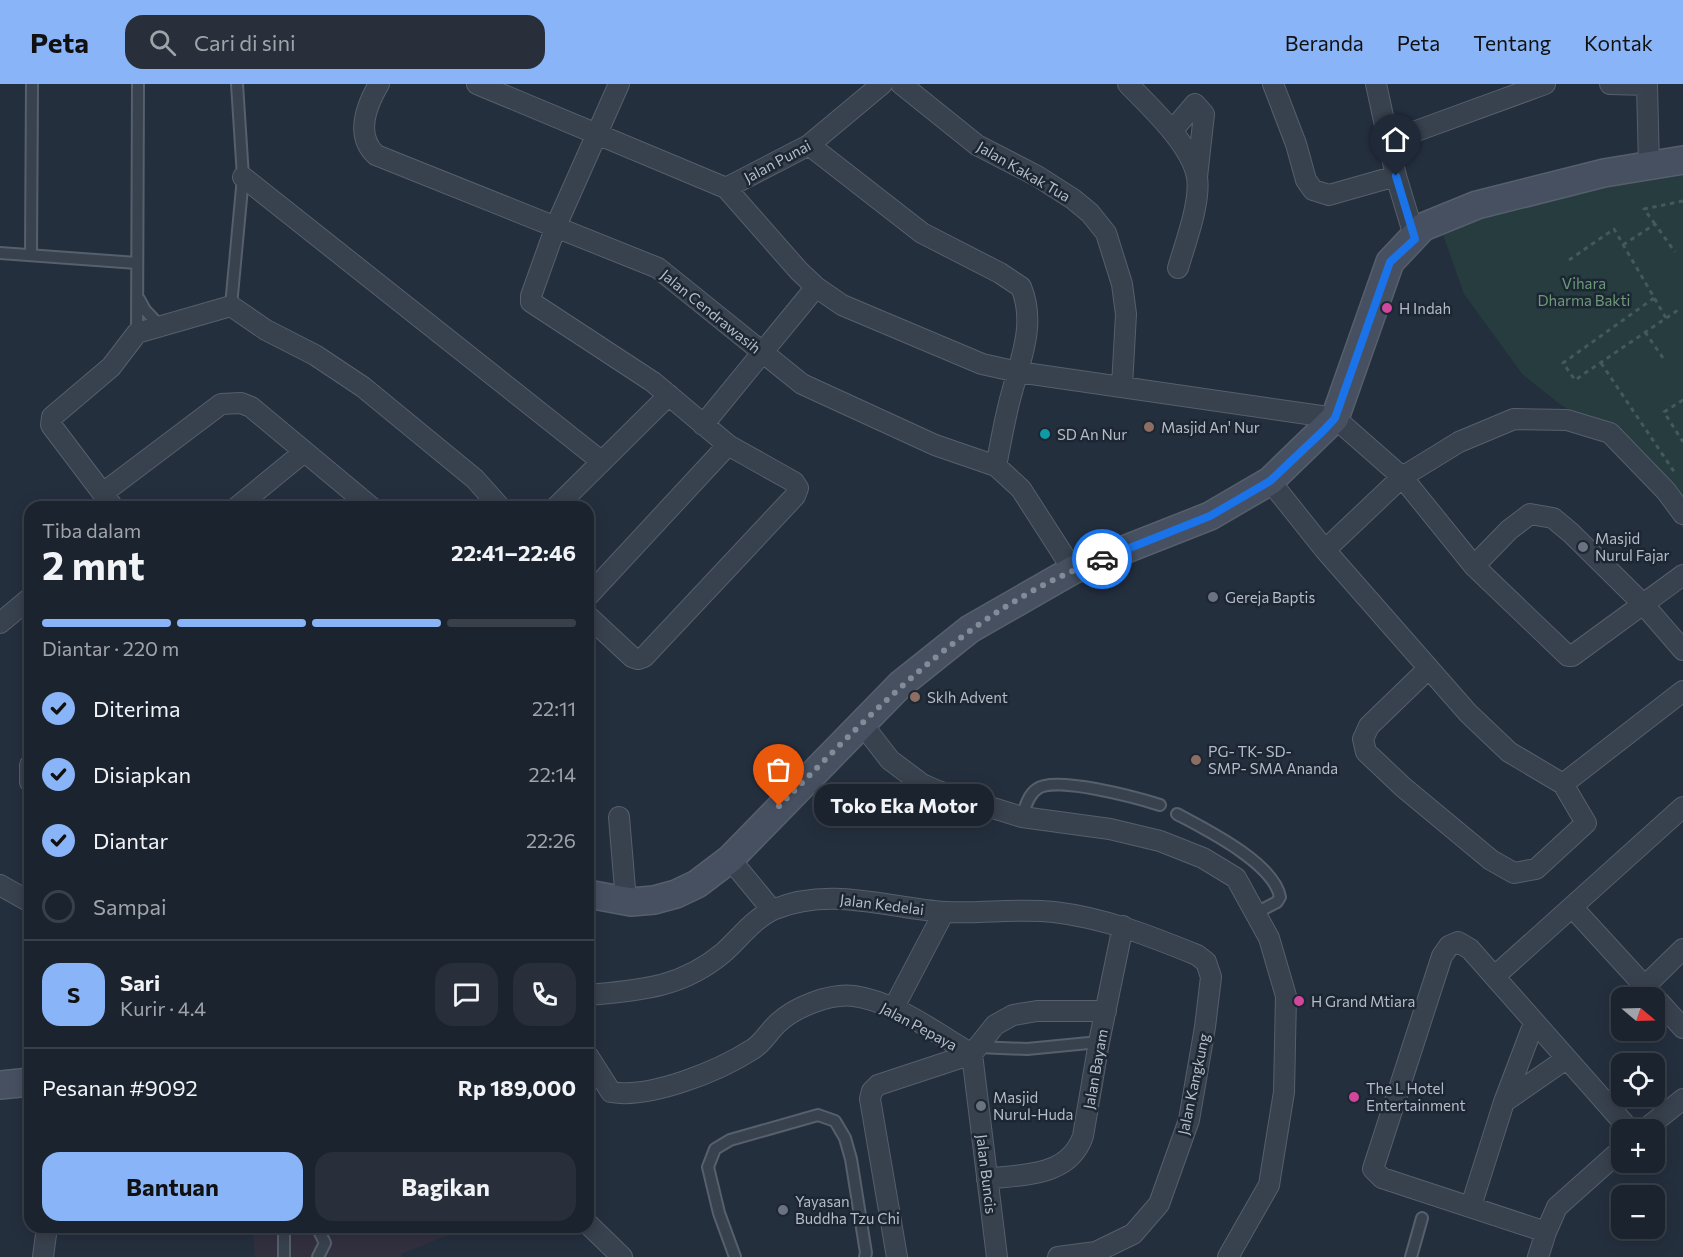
<!DOCTYPE html>
<html lang="id">
<meta charset="utf-8">
<style>
:root{--surface:#1b232e;--page:#282f3a;--text:#f1f3f6;--muted:#a0a4aa;--line:#39404a;--accent:#8ab4f8}
body{margin:0;font-family:Commissioner,sans-serif;background:var(--page);color:var(--text);height:100vh;display:flex;flex-direction:column;font-size:22px;white-space:nowrap}
*{box-sizing:border-box;margin:0}
p{font-size:20px;color:var(--muted)}
.icon{flex:none;width:33px;height:33px;fill:none;stroke:currentColor;stroke-width:2;stroke-linecap:round;stroke-linejoin:round}
.map{position:relative;flex:1;overflow:hidden}
.drawer{position:absolute;left:24px;top:417px;width:570px;height:732px;display:flex;flex-direction:column;background:var(--surface);border-radius:18px;box-shadow:0 3px 15px #0003,0 0 0 2px var(--line)}
.drawer>*{flex:none}
.needle{width:39px;rotate:109deg}
.buttons{position:absolute;left:1611px;top:903px;display:grid;gap:12px}
.buttons a{display:grid;place-items:center;width:54px;height:54px;border-radius:12px;background:var(--surface);box-shadow:0 3px 15px #0003,0 0 0 2px var(--line);font-size:30px}
.pin{position:absolute;display:grid;place-items:center;width:51px;height:51px;color:#fff;margin:-62px -26px;border-radius:50% 50% 50% 0;rotate:-45deg;box-shadow:0 0 6px #0007}
.pin .icon{rotate:45deg}
.courier{position:absolute;display:grid;place-items:center;width:60px;height:60px;margin:-30px;border:4px solid #1a73e8;border-radius:50%;background:#fff;color:#222;box-shadow:0 2px 8px #0007}
.bubble{position:absolute;height:42px;border-radius:18px;background:var(--surface);box-shadow:0 3px 15px #0003,0 0 0 2px var(--line);font-size:20px;font-weight:700;line-height:42px;text-align:center}
.overview em{font-style:normal;font-weight:700}
.overview div{display:flex;flex-direction:column-reverse}
.overview{display:flex;align-items:center;justify-content:space-between;height:102px;padding:0 18px}
h1{font-size:39px;font-weight:700;line-height:45px}
.bar{display:grid;grid-template-columns:repeat(4,1fr);gap:9px 6px;align-content:center;height:72px;padding:0 18px}
.bar i{height:8px;border-radius:4px;background:var(--line)}
.bar .current{background:var(--accent)}
.bar p{grid-column:span 4}
.line{display:flex;align-items:center;gap:15px;padding:0 18px;border-top:2px solid var(--line)}
.line div{flex:1}
.round{display:grid;place-items:center;flex:none;width:63px;height:63px;border-radius:18px;background:var(--page)}
ol{padding:0 18px;list-style:none}
li{display:flex;align-items:center;gap:18px;height:66px}
li p{margin-inline-start:auto}
li .icon{padding:6px;border-radius:50%;background:var(--accent);color:#111;stroke-width:4}
li:last-child{color:var(--muted)}
li i{width:33px;height:33px;border:3px solid var(--line);border-radius:50%}
.cta{display:flex;gap:12px;margin-top:auto;padding:12px 18px}
.cta a{flex:1;height:69px;border-radius:18px;background:var(--accent);color:#111;font-size:24px;font-weight:700;line-height:69px;text-align:center}
.cta a+a{background:var(--page);color:var(--text)}
header{display:flex;align-items:center;gap:36px;box-sizing:border-box;height:84px;padding:0 30px;background:var(--accent);color:#111}
header strong{font-size:28px}
nav{display:flex;gap:33px;margin-inline-start:auto;font-size:21px}
.search{width:420px;height:54px;background:var(--page);display:flex;align-items:center;gap:15px;box-sizing:border-box;padding:0 21px;border-radius:18px;color:var(--muted);font-size:22px}
.map>svg:first-child{display:block}
.medical{fill:#32303f}
.green{fill:#263c3f}
.lines{fill:none;stroke-linecap:round;stroke-linejoin:round}
.lane-casing{stroke:#565f6c;stroke-width:14}
.street-casing{stroke:#565f6c;stroke-width:22}
.secondary-casing{stroke:#565f6c;stroke-width:30}
.path{stroke:#44595c;stroke-width:3;stroke-dasharray:4.5 4.5;stroke-linecap:butt}
.lane{stroke:#38414e;stroke-width:10}
.street{stroke:#38414e;stroke-width:20}
.secondary{stroke:#465061;stroke-width:27}
.done{stroke:#828b98;stroke-width:6;stroke-dasharray:0 10.8}
.route{stroke:#1a73e8;stroke-width:8}
.hotel-dot{fill:#d1479c;stroke:#1d2633;stroke-width:2}
.education-dot{fill:#8d6e63;stroke:#1d2633;stroke-width:2}
.culture-dot{fill:#0f9aa8;stroke:#1d2633;stroke-width:2}
.worship-dot{fill:#6b7280;stroke:#1d2633;stroke-width:2}
.labels{text-anchor:middle;dominant-baseline:central;stroke-width:5;stroke-linejoin:round;paint-order:stroke}
.street-label{font-size:15px;fill:#b4bcc9;stroke:#1d2633}
.park-label{font-size:15px;fill:#6b9a76;stroke:#1d2633}
.poi-label{font-size:15px;fill:#b4bcc9;stroke:#1d2633;text-anchor:start}
</style>
<header>
<strong>Peta</strong>
<div class="search"><svg class="icon" aria-label="search" viewBox="0 0 24 24"><circle cx="10" cy="10" r="6"/><path d="M15 15l6 6"/></svg>Cari di sini</div>
<nav><a>Beranda</a><a>Peta</a><a>Tentang</a><a>Kontak</a></nav>
</header>
<div class="map">
<svg width="1683" height="1173" viewBox="0 0 1683 1173">
<rect width="100%" height="100%" fill="#242f3e"/>
<path class="medical" d="M 252,1143 L 455,1143 L 449,1151 L 401,1170 L 402,1173 L 255,1173 Z"/>
<path class="green" d="M 1683,86 L 1683,445 L 1613,349 L 1561,321 L 1523,291 L 1464,210 L 1441,145 L 1609,99 Z"/>
<g class="lines">
<defs>
<path id="lane" d="M 0,169 L 137,179
M 31,170 L 32,0
M 139,215 L 145,226 L 161,243
M 231,222 L 243,93 L 237,0
M 137,249 L 138,0
M 1177,730 C 1205,745 1274,779 1280,813 L 1277,818 L 1256,829
M 1022,733 C 1025,724 1028,711 1037,705 C 1054,691 1138,714 1160,721
M 978,963 L 1027,965 L 1099,958
M 284,1143 L 284,1173
M 317,1143 L 325,1159 L 318,1173
M 735,1173 L 719,1129 L 708,1083 L 715,1065 L 730,1056 L 818,1031 L 835,1037 L 845,1054 L 851,1075 L 866,1169 L 865,1173
M 1411,1173 L 1422,1134"/>
<path id="street" d="M 379,0 C 366,22 355,52 376,71 L 658,184 L 802,300 L 935,361 L 996,382
M 477,0 L 726,104 L 799,187 L 816,203 L 842,221 L 982,280 L 1018,288 L 1335,334 L 1402,393 L 1474,482 L 1568,572 L 1572,572 L 1683,491
M 901,0 L 977,61 L 1037,92 L 1073,115 L 1090,129 L 1106,149 L 1122,200 L 1126,230 L 1122,302
M 1128,0 C 1150,23 1191,60 1197,93 C 1201,118 1185,160 1178,184
M 1273,0 L 1296,60 L 1306,96 L 1313,106 L 1329,111 L 1396,92
M 1376,0 L 1396,92 L 1415,155
M 1610,0 L 1647,1
M 1647,0 L 1649,82
M 1172,47 L 1195,20 L 1204,30 L 1197,93
M 1389,57 L 1545,0
M 809,61 L 922,149 L 1000,189 L 1021,203 C 1036,239 1021,274 1012,308 C 1005,332 1001,358 996,382 L 1021,405 L 1073,486
M 243,93 L 601,377
M 726,104 L 809,61 L 882,0
M 703,341 L 816,203
M 1270,397 L 1325,466 L 1468,629 L 1509,668 L 1563,700 L 1586,739 L 1536,785 L 1514,789 L 1491,776 L 1403,703 L 1366,668 L 1363,655 L 1369,642 L 1428,585
M 103,409 L 221,320 L 241,319 L 251,323 L 371,423
M 113,423 L 51,341 L 52,333 L 111,283 L 137,249 L 231,222 L 266,246 L 315,271 L 363,303 L 475,395 L 500,423
M 237,423 L 304,368
M 556,423 L 669,311
M 1325,466 L 1402,393 L 1459,358 L 1514,335 L 1567,336 L 1610,349 L 1666,407 L 1683,430
M 1474,482 L 1509,446 L 1530,430 L 1553,434 L 1571,449 L 1644,521 L 1683,566
M 588,512 L 728,361
M 588,532 L 632,573 L 638,575 L 644,573 L 795,412 L 798,404 L 794,398 L 728,361 L 653,298 L 531,218 L 531,212 L 556,142 L 619,0
M 0,539 L 30,514
M 862,640 L 890,676 L 922,700 L 938,707 L 1022,733 L 1110,745 L 1160,757 L 1203,774 L 1236,794 L 1269,854 L 1286,912 L 1284,1008 L 1269,1101 L 1228,1173
M 30,681 L 30,698
M 1563,700 L 1683,607
M 619,733 L 626,817
M 730,775 L 772,826
M 0,801 L 30,818
M 1573,824 L 1683,944
M 1495,892 L 1683,723
M 1645,902 L 1683,865
M 588,911 C 641,906 681,904 723,869 C 739,855 755,833 775,825 C 831,802 888,824 945,828 C 981,830 1018,824 1054,828 C 1105,834 1150,852 1197,871 L 1206,878 L 1211,893 L 1205,943 L 1189,1036 L 1159,1120 L 1133,1150 L 1096,1168 L 1058,1173
M 893,925 L 944,828
M 588,972 L 611,1008 C 650,1015 719,987 753,965 C 763,959 769,947 778,939 C 795,923 830,909 854,912 C 896,918 936,949 972,970 L 997,1173
M 1504,1018 L 1566,975
M 1644,1046 L 1683,1015
M 987,1095 C 1024,1090 1069,1093 1083,1052 L 1099,958 L 1123,842
M 1471,1122 L 1504,1018 L 1534,939
M 588,1140 L 622,1173
M 1546,1148 L 1382,1094 L 1373,1085 L 1442,872 L 1449,862 L 1458,858 L 1470,865 L 1630,1046
M 43,1173 L 47,1143
M 897,1173 L 870,1015 L 872,1007 L 878,1001 L 972,970 L 995,941 L 1013,931 L 1037,927 L 1106,927
M 1538,1173 L 1546,1148 L 1557,1123 L 1622,1065"/>
<path id="secondary" d="M 588,810 L 631,818 L 654,816 L 676,810 L 697,800 L 730,775 L 901,600 L 970,545 L 1073,486 L 1210,432 L 1270,397 L 1335,334 L 1390,178 L 1423,143 L 1477,121 L 1604,89 L 1683,76
M 0,1001 L 30,998"/>
</defs>
<use href="#lane" class="lane-casing"/>
<use href="#street" class="street-casing"/>
<use href="#secondary" class="secondary-casing"/>
<path class="path" d="M 1655,140 L 1644,125 L 1683,117
M 1623,161 L 1655,140 L 1675,168
M 1569,176 L 1614,145 L 1666,234
M 1654,214 L 1563,279 L 1575,296 L 1678,226
M 1645,248 L 1663,274
M 1601,279 L 1675,389
M 1683,316 L 1664,328 L 1683,358"/>
<use href="#lane" class="lane"/>
<use href="#street" class="street"/>
<use href="#secondary" class="secondary"/>
</g>
<g class="lines">
<path class="done" d="M 779,722 C 876,625 969,524 1102,475"/>
<path class="route" d="M 1102,475 L 1210,432 L 1270,397 L 1324,346 L 1335,334 L 1390,178 L 1415,155 L 1396,92"/>
</g>
<g class="hotel-dot">
<circle cx="1387" cy="224" r="6"/>
<circle cx="1299" cy="917" r="6"/>
<circle cx="1354" cy="1013" r="6"/>
</g>
<g class="education-dot">
<circle cx="1149" cy="343" r="6"/>
<circle cx="915" cy="613" r="6"/>
<circle cx="1196" cy="676" r="6"/>
</g>
<circle class="culture-dot" cx="1045" cy="350" r="6"/>
<g class="worship-dot">
<circle cx="1583" cy="463" r="6"/>
<circle cx="1213" cy="513" r="6"/>
<circle cx="981" cy="1022" r="6"/>
<circle cx="783" cy="1126" r="6"/>
</g>
<g class="labels">
<g class="street-label">
<text transform="translate(777 77) rotate(-28)">Jalan Punai</text>
<text transform="translate(1024 87) rotate(30)">Jalan Kakak Tua</text>
<text transform="translate(711 227) rotate(39)">Jalan Cendrawasih</text>
<text transform="translate(882 820) rotate(7)">Jalan Kedelai</text>
<text transform="translate(919 942) rotate(28)">Jalan Pepaya</text>
<text transform="translate(1095 985) rotate(-80)">Jalan Bayam</text>
<text transform="translate(1193 1000) rotate(-78)">Jalan Kangkung</text>
<text transform="translate(987 1090) rotate(83)">Jalan Buncis</text>
</g>
<g class="park-label">
<text x="1584" y="199">Vihara<tspan x="1584" dy="17">Dharma Bakti</tspan></text>
</g>
<g class="poi-label">
<text x="1399" y="224">H Indah</text>
<text x="1161" y="343">Masjid An' Nur</text>
<text x="1057" y="350">SD An Nur</text>
<text x="1595" y="454">Masjid<tspan x="1595" dy="17">Nurul Fajar</tspan></text>
<text x="1225" y="513">Gereja Baptis</text>
<text x="927" y="613">Sklh Advent</text>
<text x="1208" y="667">PG- TK- SD-<tspan x="1208" dy="17">SMP- SMA Ananda</tspan></text>
<text x="1311" y="917">H Grand Mtiara</text>
<text x="1366" y="1004">The L Hotel<tspan x="1366" dy="17">Entertainment</tspan></text>
<text x="993" y="1013">Masjid<tspan x="993" dy="17">Nurul-Huda</tspan></text>
<text x="795" y="1117">Yayasan<tspan x="795" dy="17">Buddha Tzu Chi</tspan></text>
</g>
</g>
</svg>
<div class="buttons">
<a><svg class="needle" viewBox="-14 -14 28 28"><path d="M0-13l5 13h-10z" fill="#e53935"/><path d="M0 13l5-13h-10z" fill="#a0a4aa"/></svg></a>
<a><svg class="icon" aria-label="locate" viewBox="0 0 24 24"><circle cx="12" cy="12" r="6"/><path d="M12 2v4M12 18v4M2 12h4M18 12h4"/></svg></a>
<a>+</a>
<a>−</a>
</div>
<div class="pin" style="left:779px;top:722px;background:#ea580c"><svg class="icon" aria-label="bag" viewBox="0 0 24 24"><path d="M5 8h14l-1 12H6zM9 8a3 3 0 0 1 6 0"/></svg></div>
<div class="pin" style="left:1396px;top:92px;background:#1f2937"><svg class="icon" aria-label="home" viewBox="0 0 24 24"><path d="M3 11l9-7 9 7M6 9v11h12V9"/></svg></div>
<div class="courier" style="left:1102px;top:475px"><svg class="icon" aria-label="car" viewBox="0 0 24 24"><path d="M5 17H2v-5l4-1 3-4h7l3 4 3 1v5h-3M9 17h6M6 11h13"/><circle cx="7" cy="17" r="2"/><circle cx="17" cy="17" r="2"/></svg></div>
<div class="bubble" style="left:814px;top:700px;width:180px">Toko Eka Motor</div>
<section class="drawer">
<div class="overview"><div><h1>2 mnt</h1><p>Tiba dalam</p></div><em>22:41–22:46</em></div>
<div class="bar"><i class="current"></i><i class="current"></i><i class="current"></i><i></i><p>Diantar · 220 m</p></div>
<ol>
<li><svg class="icon" aria-label="check" viewBox="0 0 24 24"><path d="M5 12l5 5 9-10"/></svg>Diterima<p>22:11</p></li>
<li><svg class="icon" aria-label="check" viewBox="0 0 24 24"><path d="M5 12l5 5 9-10"/></svg>Disiapkan<p>22:14</p></li>
<li><svg class="icon" aria-label="check" viewBox="0 0 24 24"><path d="M5 12l5 5 9-10"/></svg>Diantar<p>22:26</p></li>
<li><i></i>Sampai</li>
</ol>
<div class="line" style="height:108px"><b class="round" style="background:var(--accent);color:#111">S</b><div><b>Sari</b><p>Kurir · 4.4</p></div><a class="round"><svg class="icon" aria-label="chat" viewBox="0 0 24 24"><path d="M4 5h16v11H9l-5 4z"/></svg></a><a class="round"><svg class="icon" aria-label="phone" viewBox="0 0 24 24"><path d="M5 4h4l2 5-3 2q2 4 5 5l2-3 5 2v4C11 20 4 13 5 4z"/></svg></a></div>
<div class="line" style="height:78px"><div>Pesanan #9092</div><b>Rp 189,000</b></div>
<div class="cta"><a>Bantuan</a><a>Bagikan</a></div>
</section>
</div>
